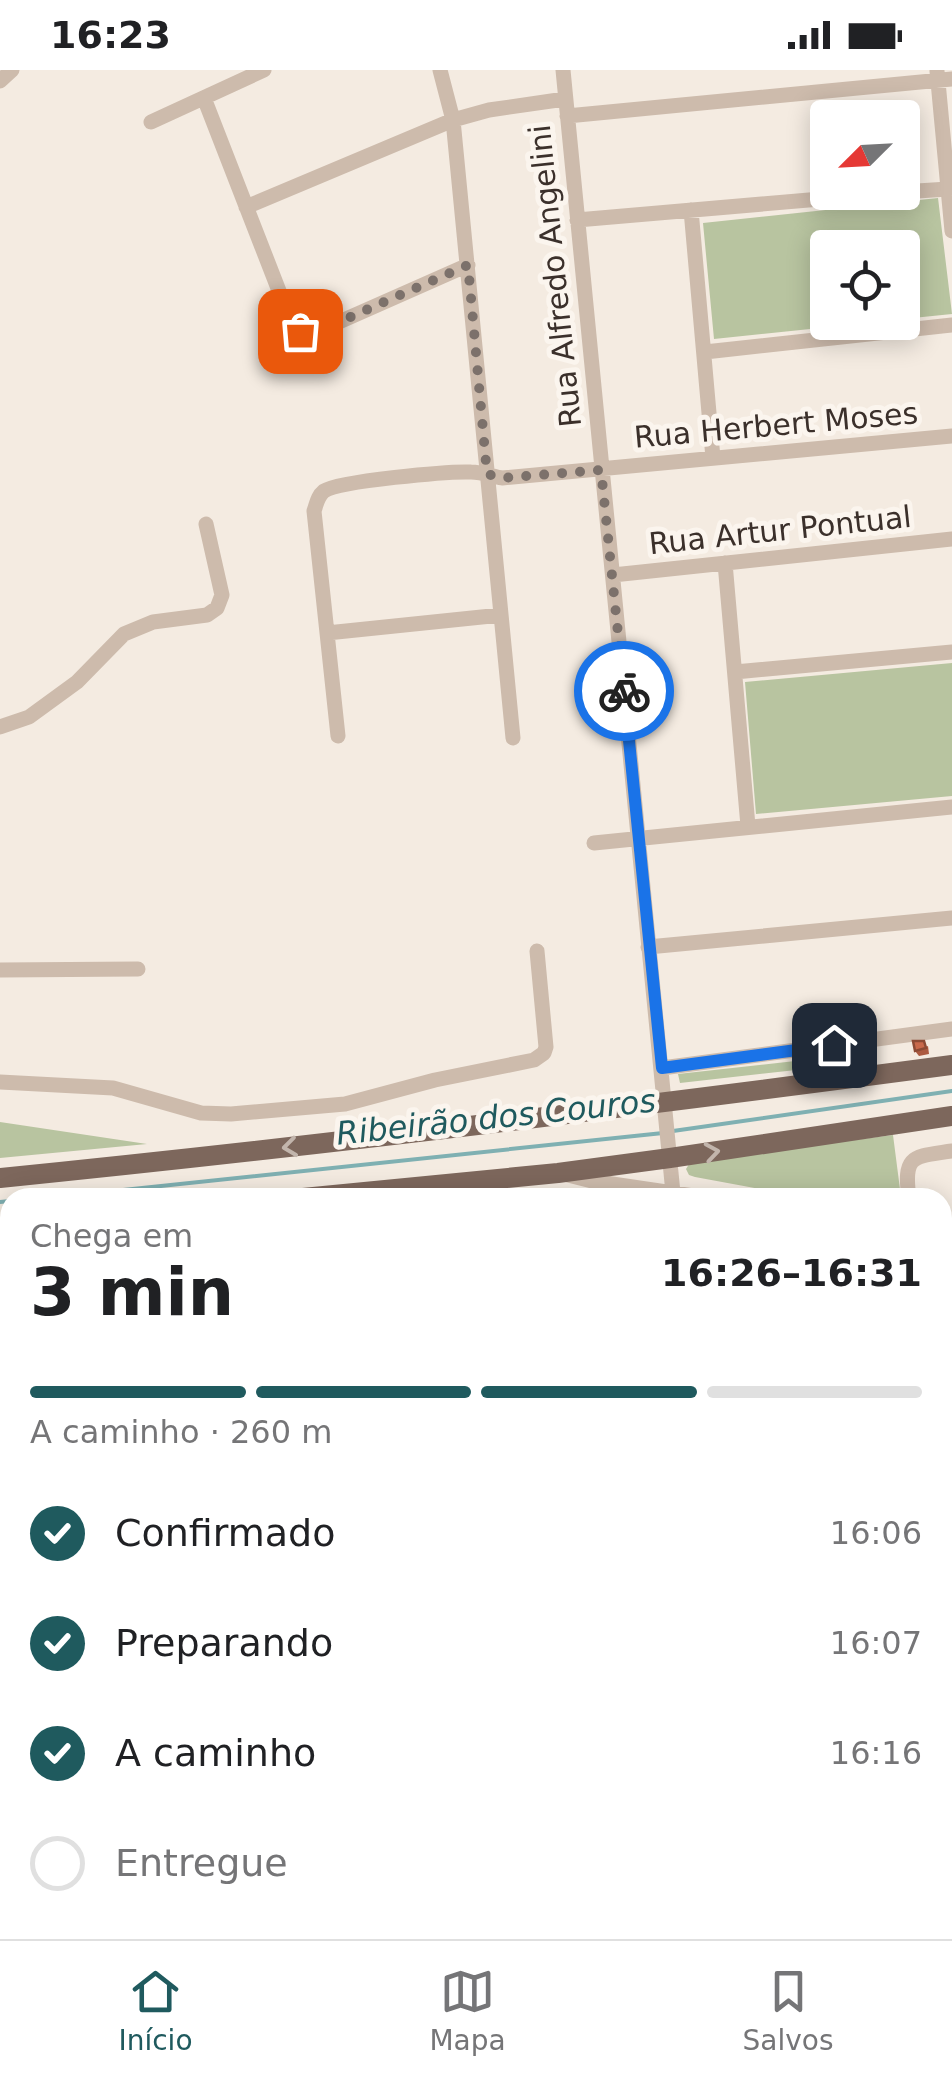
<!DOCTYPE html>
<html lang="pt">
<meta charset="utf-8">
<style>
:root{--surface:#fff;--page:#f6f6f6;--text:#202124;--muted:#757577;--line:#e0e0e0;--accent:#1f5a5e}
body{margin:0;font-family:"DejaVu Sans",sans-serif;background:var(--page);color:var(--text);height:100vh;display:flex;flex-direction:column;font-size:38px;white-space:nowrap}
*{box-sizing:border-box;margin:0}
p{font-size:32px;color:var(--muted)}
.icon{flex:none;width:55px;height:55px;fill:none;stroke:currentColor;stroke-width:2;stroke-linecap:round;stroke-linejoin:round}
.map{position:relative;flex:1;overflow:hidden}
.details{position:absolute;left:0px;top:1118px;width:952px;height:752px;display:flex;flex-direction:column;background:var(--surface);border-radius:30px 30px 0 0;box-shadow:0 5px 25px #0003}
.details>*{flex:none}
.needle{width:65px;rotate:246deg}
.fabs{position:absolute;left:810px;top:30px;display:grid;gap:20px}
.fabs a{display:grid;place-items:center;width:110px;height:110px;border-radius:10px;background:var(--surface);box-shadow:0 5px 25px #0003;font-size:50px}
.pin{position:absolute;display:grid;place-items:center;width:85px;height:85px;color:#fff;margin:-42px;border-radius:20px;box-shadow:0 5px 15px #0006}
.courier{position:absolute;display:grid;place-items:center;width:100px;height:100px;margin:-50px;border:8px solid #1a73e8;border-radius:50%;background:#fff;color:#222;box-shadow:0 2px 12px #0007}
.overview em{font-style:normal;font-weight:600}
.overview div{display:flex;flex-direction:column-reverse}
.overview{display:flex;align-items:center;justify-content:space-between;height:170px;padding:0 30px}
h1{font-size:65px;font-weight:600;line-height:75px}
.bar{display:grid;grid-template-columns:repeat(4,1fr);gap:15px 10px;align-content:center;height:120px;padding:0 30px}
.bar i{height:12px;border-radius:8px;background:var(--line)}
.bar .selected{background:var(--accent)}
.bar p{grid-column:span 4}
ol{padding:0 30px;list-style:none}
li{display:flex;align-items:center;gap:30px;height:110px}
li p{margin-inline-start:auto}
li .icon{padding:10px;border-radius:50%;background:var(--accent);color:#fff;stroke-width:4}
li:last-child{color:var(--muted)}
li i{width:55px;height:55px;border:5px solid var(--line);border-radius:50%}
.status{display:flex;justify-content:space-between;align-items:center;height:70px;padding:0 50px;background:var(--surface);direction:ltr}
.status svg{height:28px;fill:currentColor}
.tab-bar{display:flex;justify-content:space-around;align-items:center;height:140px;border-top:2px solid var(--line);background:var(--surface);font-size:28px;color:var(--muted)}
.tab-bar a{display:grid;justify-items:center;gap:5px}
.tab-bar .selected{color:var(--accent)}
.map>svg:first-child{display:block}
.green{fill:#b8c4a0}
.lines{fill:none;stroke-linecap:round;stroke-linejoin:round}
.stream{stroke:#7fb0b2;stroke-width:4}
.river{stroke:#7fb0b2;stroke-width:25}
.minor{stroke:#cdbbac;stroke-width:15}
.major{stroke:#7d675c;stroke-width:20}
.highway{stroke:#5c4a42;stroke-width:22}
.wall{fill:#ac5a40}
.building{fill:#c8694b;stroke:#8c4a34;stroke-width:2.5}
.oneway{stroke:#c2b5ac}
.done{stroke:#7c716b;stroke-width:10;stroke-dasharray:0 18}
.route{stroke:#1a73e8;stroke-width:12}
.labels{text-anchor:middle;dominant-baseline:central;stroke-width:10;stroke-linejoin:round;paint-order:stroke}
.street-label{font-size:30px;fill:#3b302b;stroke:#fbf5ee}
.water-label{font-size:32px;font-style:italic;fill:#1f5a5e;stroke:#fbf5ee}
</style>
<div class="status"><b>16:23</b><svg viewBox="0 0 49 12"><path d="M0 12V9h3v3zM5 12V6h3v6zM10 12V3h3v9zM15 12V0h3v12zM26 1h20v11H26zM47 4h2v5h-2z"/></svg></div>
<div class="map">
<svg width="952" height="1869" viewBox="0 0 952 1869">
<rect width="100%" height="100%" fill="#f4ebe1"/>
<path class="green" d="M 938,128 L 952,244 L 903,249 L 902,178 L 828,178 L 828,252 L 868,253 L 714,269 L 703,153 Z
M 952,593 L 952,726 L 756,744 L 745,612 Z
M 804,990 L 805,999 L 680,1013 L 678,1004 Z
M 0,1052 L 147,1074 L 0,1088 Z
M 893,1065 L 901,1127 L 804,1127 L 695,1107 L 689,1105 L 686,1099 L 691,1091 Z"/>
<g class="lines">
<path class="stream" d="M 673,1061 L 952,1021
M 47,1128 L 663,1063
M 0,1132 L 10,1131"/>
<path class="river" d="M 0,1247 L 10,1255
M 236,1860 L 239,1869"/>
<path class="minor" d="M 440,0 L 453,50 L 513,668
M 563,0 L 673,1123
M 937,1 L 952,161
M 0,11 L 12,0
M 204,28 L 288,244 L 300,261 L 310,263 L 321,260 L 468,195
M 567,46 L 952,9
M 151,52 L 264,0
M 902,122 L 948,119
M 246,137 L 453,50 L 489,40 L 565,29
M 691,140 L 713,388
M 577,150 L 902,122
M 705,282 L 952,255
M 725,493 L 748,756
M 613,505 L 952,469
M 327,563 L 501,545
M 735,602 L 952,582
M 0,657 L 29,647 L 77,612 L 124,564 L 153,552 L 207,545 L 217,538 L 222,525 L 206,454
M 338,666 L 314,441 C 317,433 317,427 324,421 C 339,411 449,401 471,402 C 481,402 492,406 502,408 L 952,366
M 594,773 L 952,737
M 648,877 L 952,848
M 0,900 L 138,899
M 662,998 L 952,959
M 0,1012 L 113,1018 L 201,1043 L 231,1044 L 345,1034 L 435,1010 L 534,990 L 544,983 L 546,977 L 537,881
M 568,1105 L 592,1111 L 707,1128
M 909,1128 C 903,1084 913,1087 952,1081
M 942,1189 L 952,1188
M 942,1224 L 952,1231
M 942,1329 L 952,1327
M 942,1488 L 952,1512
M 942,1668 L 952,1664
M 764,1860 L 768,1869
M 925,1860 L 929,1869
M 0,1864 L 189,1869
M 419,1869 L 460,1860"/>
<path class="major" d="M 0,1108 C 318,1076 635,1037 952,995
M 303,1128 L 558,1103 L 670,1088 L 952,1046
M 0,1172 L 10,1164"/>
<path class="highway" d="M 0,1215 L 10,1223
M 264,1860 L 267,1869"/>
</g>
<path class="wall" d="M 928,976 L 929,984 L 919,986 L 915,981 Z"/>
<path class="building" d="M 913,971 L 924,971 L 926,978 L 915,981 Z
M 67,1865 L 106,1867 L 106,1869 L 67,1869 Z"/>
<defs><path id="oneway-chevron" d="M-2-3.5L2.5 0L-2 3.5" fill="none" stroke-width="1.6" stroke-linecap="round" stroke-linejoin="round" transform="scale(2.5)"/></defs>
<g class="oneway">
<use href="#oneway-chevron" transform="translate(290 1077) rotate(173)"/>
<use href="#oneway-chevron" transform="translate(712 1082) rotate(-9)"/>
</g>
<g class="lines">
<path class="done" d="M 300,261 L 310,263 L 321,260 L 468,195 L 487,404 L 502,408 L 601,400 L 624,621"/>
<path class="route" d="M 624,621 L 662,998 L 834,975"/>
</g>
<g class="labels">
<g class="street-label">
<text transform="translate(555 206) rotate(-96)">Rua Alfredo Angelini</text>
<text transform="translate(776 355) rotate(-5)">Rua Herbert Moses</text>
<text transform="translate(780 460) rotate(-6)">Rua Artur Pontual</text>
</g>
<g class="water-label">
<text transform="translate(496 1047) rotate(-6)">Ribeirão dos Couros</text>
</g>
</g>
</svg>
<div class="fabs">
<a><svg class="needle" viewBox="-14 -14 28 28"><path d="M0-13l5 13h-10z" fill="#e53935"/><path d="M0 13l5-13h-10z" fill="#757577"/></svg></a>
<a><svg class="icon" aria-label="locate" viewBox="0 0 24 24"><circle cx="12" cy="12" r="6"/><path d="M12 2v4M12 18v4M2 12h4M18 12h4"/></svg></a>
</div>
<div class="pin" style="left:300px;top:261px;background:#ea580c"><svg class="icon" aria-label="bag" viewBox="0 0 24 24"><path d="M5 8h14l-1 12H6zM9 8a3 3 0 0 1 6 0"/></svg></div>
<div class="pin" style="left:834px;top:975px;background:#1f2937"><svg class="icon" aria-label="home" viewBox="0 0 24 24"><path d="M3 11l9-7 9 7M6 9v11h12V9"/></svg></div>
<div class="courier" style="left:624px;top:621px"><svg class="icon" aria-label="bike" viewBox="0 0 24 24"><circle cx="6" cy="16" r="4"/><circle cx="18" cy="16" r="4"/><path d="M6 16l4-8h5l3 8M10 8l3 8H6M13 5h3"/></svg></div>
<section class="details">
<div class="overview"><div><h1>3 min</h1><p>Chega em</p></div><em>16:26–16:31</em></div>
<div class="bar"><i class="selected"></i><i class="selected"></i><i class="selected"></i><i></i><p>A caminho · 260 m</p></div>
<ol>
<li><svg class="icon" aria-label="check" viewBox="0 0 24 24"><path d="M5 12l5 5 9-10"/></svg>Confirmado<p>16:06</p></li>
<li><svg class="icon" aria-label="check" viewBox="0 0 24 24"><path d="M5 12l5 5 9-10"/></svg>Preparando<p>16:07</p></li>
<li><svg class="icon" aria-label="check" viewBox="0 0 24 24"><path d="M5 12l5 5 9-10"/></svg>A caminho<p>16:16</p></li>
<li><i></i>Entregue</li>
</ol>
</section>
</div>
<nav class="tab-bar">
<a class="selected"><svg class="icon" aria-label="home" viewBox="0 0 24 24"><path d="M3 11l9-7 9 7M6 9v11h12V9"/></svg>Início</a>
<a><svg class="icon" aria-label="map" viewBox="0 0 24 24"><path d="M3 6l6-2 6 2 6-2v14l-6 2-6-2-6 2zM9 4v14M15 6v14"/></svg>Mapa</a>
<a><svg class="icon" aria-label="saved" viewBox="0 0 24 24"><path d="M7 4h10v16l-5-4-5 4z"/></svg>Salvos</a>
</nav>
